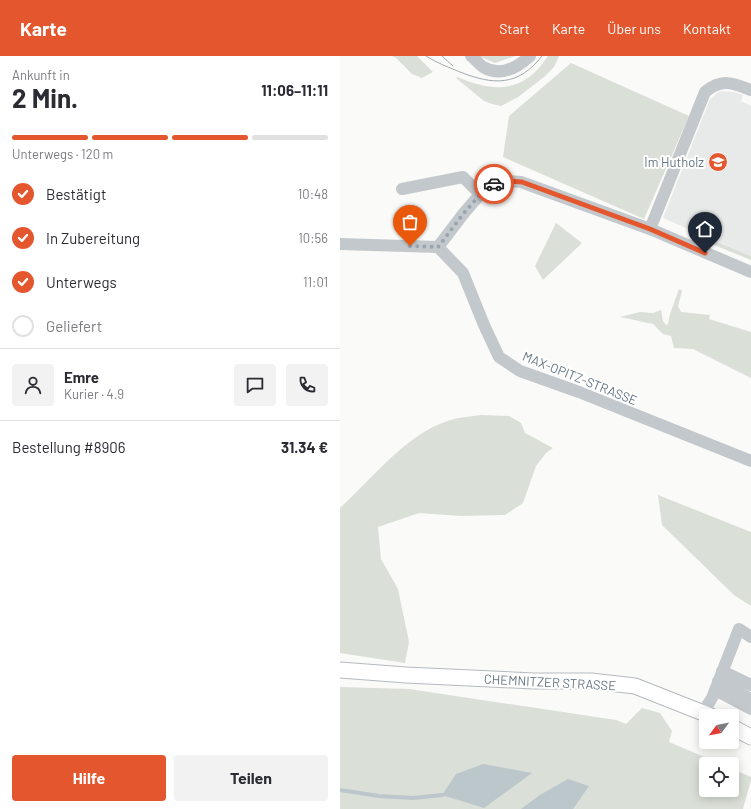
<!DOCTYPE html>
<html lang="de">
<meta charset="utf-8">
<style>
:root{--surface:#fff;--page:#f2f2f3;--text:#2b2b33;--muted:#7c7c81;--line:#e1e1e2;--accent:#e4572e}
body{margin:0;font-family:Barlow,sans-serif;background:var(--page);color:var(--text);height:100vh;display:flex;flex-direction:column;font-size:15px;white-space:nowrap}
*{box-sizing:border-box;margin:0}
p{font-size:13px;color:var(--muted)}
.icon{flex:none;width:22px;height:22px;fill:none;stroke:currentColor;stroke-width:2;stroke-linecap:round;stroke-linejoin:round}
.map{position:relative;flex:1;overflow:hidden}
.side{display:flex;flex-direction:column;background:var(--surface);width:340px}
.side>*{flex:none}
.needle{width:26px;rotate:238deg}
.controls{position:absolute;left:359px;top:653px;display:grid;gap:8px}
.controls a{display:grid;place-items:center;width:40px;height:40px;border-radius:4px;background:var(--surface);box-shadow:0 2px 10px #0003;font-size:20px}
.pin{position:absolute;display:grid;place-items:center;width:34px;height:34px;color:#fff;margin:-41px -17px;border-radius:50% 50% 50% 0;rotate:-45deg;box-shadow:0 0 4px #0007}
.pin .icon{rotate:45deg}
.courier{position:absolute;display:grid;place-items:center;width:40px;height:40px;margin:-20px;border:3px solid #e4572e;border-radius:50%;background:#fff;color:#222;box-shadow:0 1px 5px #0007}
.head em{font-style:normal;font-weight:700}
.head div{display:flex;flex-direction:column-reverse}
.head{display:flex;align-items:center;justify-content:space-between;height:68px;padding:0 12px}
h1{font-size:26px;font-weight:700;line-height:30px}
.bar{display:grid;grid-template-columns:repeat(4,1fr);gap:6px 4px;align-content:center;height:48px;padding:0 12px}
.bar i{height:5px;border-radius:3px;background:var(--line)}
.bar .on{background:var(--accent)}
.bar p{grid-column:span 4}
.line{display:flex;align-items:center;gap:10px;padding:0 12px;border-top:1px solid var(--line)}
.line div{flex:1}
.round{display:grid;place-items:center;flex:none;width:42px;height:42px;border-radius:4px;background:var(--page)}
ol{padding:0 12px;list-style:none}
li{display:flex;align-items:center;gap:12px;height:44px}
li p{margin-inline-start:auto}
li .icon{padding:4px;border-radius:50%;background:var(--accent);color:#fff;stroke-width:4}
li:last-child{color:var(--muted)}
li i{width:22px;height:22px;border:2px solid var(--line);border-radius:50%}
.primary-button{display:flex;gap:8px;margin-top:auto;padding:8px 12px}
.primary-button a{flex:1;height:46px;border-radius:4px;background:var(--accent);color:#fff;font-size:16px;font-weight:700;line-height:46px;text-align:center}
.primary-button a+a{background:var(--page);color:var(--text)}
header{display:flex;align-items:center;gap:24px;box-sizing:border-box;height:56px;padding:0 20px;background:var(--accent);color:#fff}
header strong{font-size:19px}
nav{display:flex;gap:22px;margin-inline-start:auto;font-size:14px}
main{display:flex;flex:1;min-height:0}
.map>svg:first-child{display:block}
.built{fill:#e8e9e9}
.green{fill:#dadfd7}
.water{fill:#bbc7cb}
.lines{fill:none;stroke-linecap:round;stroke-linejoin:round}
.stream{stroke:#bbc7cb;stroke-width:4}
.major-casing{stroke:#b5babe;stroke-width:17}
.minor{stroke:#c3c8cc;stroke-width:12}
.major{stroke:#fff;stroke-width:15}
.tram{stroke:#a2aab0;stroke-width:1}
.done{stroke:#99a4ac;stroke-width:4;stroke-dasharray:0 7.2}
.route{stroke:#e4572e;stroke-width:5}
.labels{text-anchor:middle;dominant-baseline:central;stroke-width:4;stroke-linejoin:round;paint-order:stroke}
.poi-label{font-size:13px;fill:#657683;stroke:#fff;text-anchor:end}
.street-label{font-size:13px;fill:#657683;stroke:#fff}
</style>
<header>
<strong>Karte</strong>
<nav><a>Start</a><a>Karte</a><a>Über uns</a><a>Kontakt</a></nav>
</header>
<main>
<section class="side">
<div class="head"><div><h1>2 Min.</h1><p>Ankunft in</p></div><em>11:06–11:11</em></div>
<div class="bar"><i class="on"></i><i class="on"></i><i class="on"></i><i></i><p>Unterwegs · 120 m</p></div>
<ol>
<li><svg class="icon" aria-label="check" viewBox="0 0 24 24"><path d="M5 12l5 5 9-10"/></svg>Bestätigt<p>10:48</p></li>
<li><svg class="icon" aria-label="check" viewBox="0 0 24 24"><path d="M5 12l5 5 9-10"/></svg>In Zubereitung<p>10:56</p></li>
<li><svg class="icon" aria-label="check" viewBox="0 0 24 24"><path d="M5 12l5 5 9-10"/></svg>Unterwegs<p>11:01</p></li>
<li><i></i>Geliefert</li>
</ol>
<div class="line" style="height:72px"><a class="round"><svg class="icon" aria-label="person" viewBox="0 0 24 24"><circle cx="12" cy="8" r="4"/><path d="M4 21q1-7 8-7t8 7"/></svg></a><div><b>Emre</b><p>Kurier · 4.9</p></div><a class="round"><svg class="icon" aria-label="chat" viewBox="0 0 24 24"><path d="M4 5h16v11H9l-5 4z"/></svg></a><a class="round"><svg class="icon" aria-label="phone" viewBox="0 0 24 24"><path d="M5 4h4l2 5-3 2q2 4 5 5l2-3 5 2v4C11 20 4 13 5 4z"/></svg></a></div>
<div class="line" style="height:52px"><div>Bestellung #8906</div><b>31.34 €</b></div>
<div class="primary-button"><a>Hilfe</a><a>Teilen</a></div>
</section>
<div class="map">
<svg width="411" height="753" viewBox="0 0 411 753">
<rect width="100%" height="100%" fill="#fafaf8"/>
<path class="built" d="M 380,35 L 394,36 L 403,39 L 401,45 L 411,50 L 411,200 L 323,162 L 370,43 Z"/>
<path class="green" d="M 52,0 L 77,0 L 93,16 L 82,22 L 72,18 L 56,2 Z
M 139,0 L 175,0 L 155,7 Z
M 208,0 L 219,0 L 214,11 L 204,21 L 178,41 L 161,50 L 152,48 L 144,45 L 116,22 L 117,21 C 155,37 184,37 208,0 Z
M 231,7 L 349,60 L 304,163 L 163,101 L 169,60 Z
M 216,167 L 242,187 L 203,224 L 195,210 Z
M 368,182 L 411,200 L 411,204 L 369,187 L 366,194 L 363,193 Z
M 339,233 L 342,235 L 338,250 L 341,256 L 370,259 L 369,263 L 411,276 L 411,322 L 353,293 L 334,292 L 331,280 L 323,278 L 313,268 L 280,261 L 300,256 L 313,257 L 321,254 L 323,265 L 326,269 L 328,268 L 330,258 Z
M 141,359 L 169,360 L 181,367 L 185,377 L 213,392 L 206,397 L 196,410 L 183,447 L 165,459 L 121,460 L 79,457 L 38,471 L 41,503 L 58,533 L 69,586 L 65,607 L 0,597 L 0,452 C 34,421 68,375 114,363 C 123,361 132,360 141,359 Z
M 318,439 L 411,476 L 411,550 L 394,539 L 322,469 Z
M 0,631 L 69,633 L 276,664 L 286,668 L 302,652 L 320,657 L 332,675 L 329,686 L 381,708 L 366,708 L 366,734 L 392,734 L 392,713 L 411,721 L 411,724 L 403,753 L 0,753 Z"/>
<path class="water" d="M 143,708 L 192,717 L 144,752 L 102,739 L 116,718 Z
M 228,723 L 249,730 L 233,753 L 181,753 L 200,739 Z"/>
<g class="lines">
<path class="stream" d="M 0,734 L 39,740 L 73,742 L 102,739"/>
<defs>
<path id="major" d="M 0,614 L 66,619 L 194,625 L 251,625 L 295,630 L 371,660
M 392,671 L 411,681"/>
</defs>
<use href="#major" class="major-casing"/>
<path class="minor" d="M 131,0 C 135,3 139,8 143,11 C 160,21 177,12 190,0
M 62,133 L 123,121 L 140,138
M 310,173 L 365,36 C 382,22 392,27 411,34
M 0,188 L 98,191 L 123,217 L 144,269 L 159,301 L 180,315 L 239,336 L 411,405
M 98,191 L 124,157 L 148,129 L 167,125 L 181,126 L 310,173 L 411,216
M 382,615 L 411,629
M 378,625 L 411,643
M 375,634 L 411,653
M 363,656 L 372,642 L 399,573 L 411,581"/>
<use href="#major" class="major"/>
<path class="tram" d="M 86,0 C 97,7 108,11 120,16 C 153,29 178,31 202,0
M 102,0 L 113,10"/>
</g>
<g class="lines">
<path class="done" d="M 70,190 L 98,191 L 124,157 L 148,129 L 154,128"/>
<path class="route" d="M 154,128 L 167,125 L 182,126 L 310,173 L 365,197"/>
</g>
<defs>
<symbol id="school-disc" viewBox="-11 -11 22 22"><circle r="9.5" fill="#e4572e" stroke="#fff"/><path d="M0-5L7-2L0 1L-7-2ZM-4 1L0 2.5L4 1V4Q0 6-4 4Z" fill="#fff"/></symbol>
</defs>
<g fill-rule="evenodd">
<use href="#school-disc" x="367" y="95" width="22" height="22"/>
</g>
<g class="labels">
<g class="poi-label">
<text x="364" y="106">Im Hutholz</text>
</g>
<g class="street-label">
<text transform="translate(240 322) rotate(22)">MAX-OPITZ-STRASSE</text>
<text transform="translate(210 626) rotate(3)">CHEMNITZER STRASSE</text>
</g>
</g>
</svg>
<div class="controls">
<a><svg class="needle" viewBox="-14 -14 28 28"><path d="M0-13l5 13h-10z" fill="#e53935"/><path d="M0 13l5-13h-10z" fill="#7c7c81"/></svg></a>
<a><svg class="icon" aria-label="locate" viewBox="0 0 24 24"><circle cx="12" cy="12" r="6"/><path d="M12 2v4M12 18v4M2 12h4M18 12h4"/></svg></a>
</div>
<div class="pin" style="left:70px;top:190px;background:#ea580c"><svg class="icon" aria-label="bag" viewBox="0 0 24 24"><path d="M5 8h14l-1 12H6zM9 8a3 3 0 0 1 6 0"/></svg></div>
<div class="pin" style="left:365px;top:197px;background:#1f2937"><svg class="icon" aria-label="home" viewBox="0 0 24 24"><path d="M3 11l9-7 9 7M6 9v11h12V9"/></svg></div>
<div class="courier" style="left:154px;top:128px"><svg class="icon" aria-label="car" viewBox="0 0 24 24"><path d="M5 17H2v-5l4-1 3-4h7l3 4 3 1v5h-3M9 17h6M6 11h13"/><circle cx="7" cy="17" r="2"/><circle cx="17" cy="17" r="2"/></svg></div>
</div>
</main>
